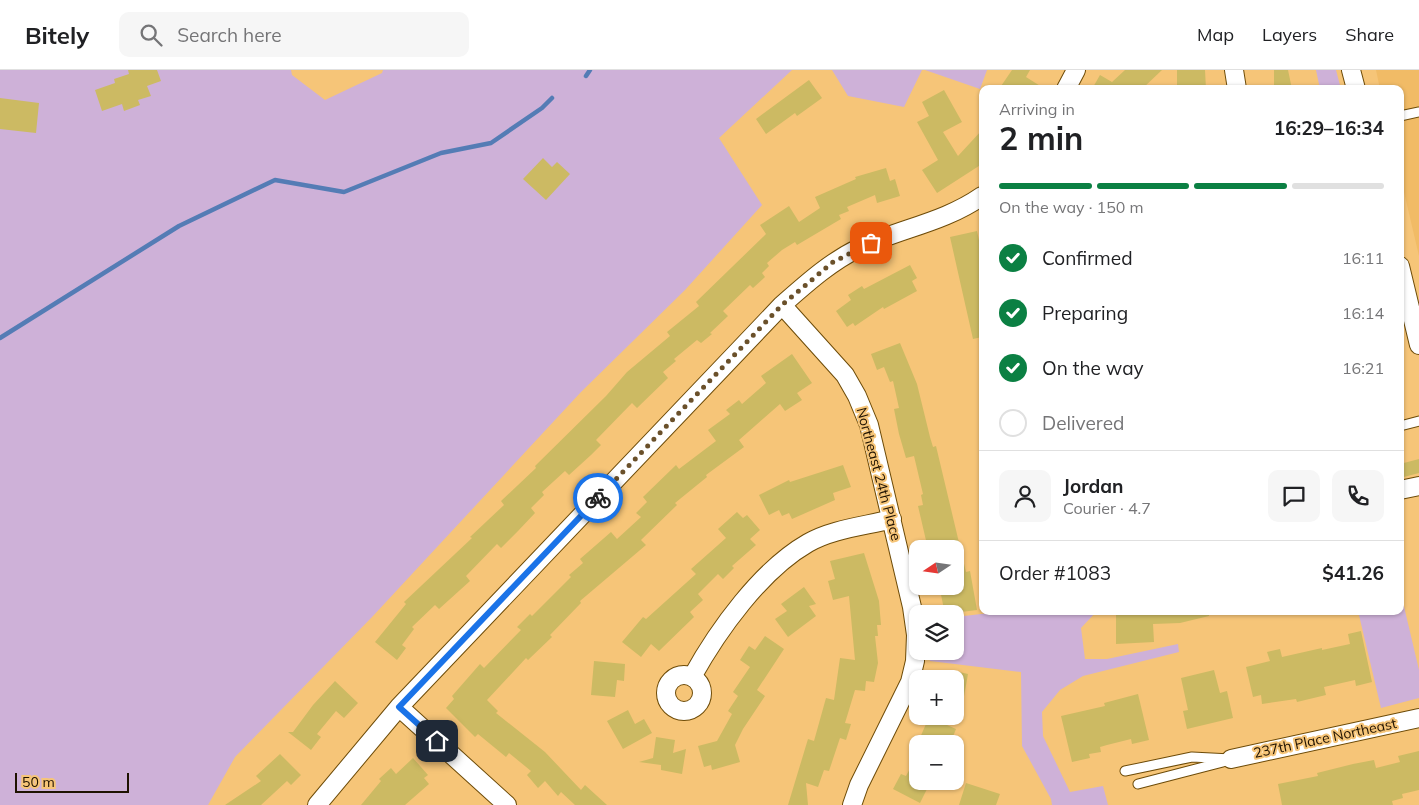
<!DOCTYPE html>
<meta charset="utf-8">
<style>
:root{--surface:#fff;--page:#f6f6f6;--text:#202124;--muted:#757577;--line:#e0e0e0;--accent:#0b8043}
body{margin:0;font-family:Mulish,sans-serif;background:var(--page);color:var(--text);height:100vh;display:flex;flex-direction:column;font-size:19px;white-space:nowrap}
*{box-sizing:border-box;margin:0}
p{font-size:16px;color:var(--muted)}
.icon{flex:none;width:28px;height:28px;fill:none;stroke:currentColor;stroke-width:2;stroke-linecap:round;stroke-linejoin:round}
.map{position:relative;flex:1;overflow:hidden}
.drawer{position:absolute;left:979px;top:15px;width:425px;height:530px;display:flex;flex-direction:column;background:var(--surface);border-radius:10px;box-shadow:0 1px 4px #0004}
.drawer>*{flex:none}
.needle{width:32px;rotate:257deg}
.controls{position:absolute;left:909px;top:470px;display:grid;gap:10px}
.controls a{display:grid;place-items:center;width:55px;height:55px;border-radius:10px;background:var(--surface);box-shadow:0 1px 4px #0004;font-size:25px}
.scale{position:absolute;left:15px;bottom:12px;width:114px;box-sizing:border-box;padding-left:5px;border:2px solid #1e1100;border-top:0;font-size:14px;line-height:18px;white-space:nowrap;color:#1e1100;-webkit-text-stroke:4px #f6c578;paint-order:stroke}
.pin{position:absolute;display:grid;place-items:center;width:42px;height:42px;color:#fff;margin:-21px;border-radius:10px;box-shadow:0 2px 8px #0006}
.courier{position:absolute;display:grid;place-items:center;width:50px;height:50px;margin:-25px;border:4px solid #1a73e8;border-radius:50%;background:#fff;color:#222;box-shadow:0 1px 6px #0007}
.headline em{font-style:normal;font-weight:700}
.headline div{display:flex;flex-direction:column-reverse}
.headline{display:flex;align-items:center;justify-content:space-between;height:85px;padding:0 20px}
h1{font-size:32px;font-weight:700;line-height:38px}
.bar{display:grid;grid-template-columns:repeat(4,1fr);gap:8px 5px;align-content:center;height:60px;padding:0 20px}
.bar i{height:6px;border-radius:4px;background:var(--line)}
.bar .on{background:var(--accent)}
.bar p{grid-column:span 4}
.line{display:flex;align-items:center;gap:12px;padding:0 20px;border-top:1px solid var(--line)}
.line div{flex:1}
.round{display:grid;place-items:center;flex:none;width:52px;height:52px;border-radius:10px;background:var(--page)}
ol{padding:0 20px;list-style:none}
li{display:flex;align-items:center;gap:15px;height:55px}
li p{margin-inline-start:auto}
li .icon{padding:5px;border-radius:50%;background:var(--accent);color:#fff;stroke-width:4}
li:last-child{color:var(--muted)}
li i{width:28px;height:28px;border:2px solid var(--line);border-radius:50%}
header{display:flex;align-items:center;gap:30px;box-sizing:border-box;height:70px;padding:0 25px;background:var(--surface);border-bottom:1px solid var(--line)}
header strong{font-size:24px}
nav{display:flex;gap:28px;margin-inline-start:auto;font-size:18px}
.search{width:350px;height:45px;background:var(--page);display:flex;align-items:center;gap:12px;box-sizing:border-box;padding:0 18px;border-radius:10px;color:var(--muted);font-size:19px}
.map>svg:first-child{display:block}
.built{fill:#f1bb66}
.green{fill:#ceb1d8}
.lines{fill:none;stroke-linecap:round;stroke-linejoin:round}
.stream{stroke:#547cb5;stroke-width:4.5}
.building{fill:#ccba63}
.lane-casing{stroke:#6d4b08;stroke-width:11}
.street-casing{stroke:#6d4b08;stroke-width:20}
.lane{stroke:#fff;stroke-width:9}
.street{stroke:#fff;stroke-width:18}
.done{stroke:#6a502a;stroke-width:5;stroke-dasharray:0 9}
.route{stroke:#1a73e8;stroke-width:6}
.labels{text-anchor:middle;dominant-baseline:central;stroke-width:4;stroke-linejoin:round;paint-order:stroke}
.street-label{font-size:14px;fill:#1e1100;stroke:#f6c578}
</style>
<header>
<strong>Bitely</strong>
<div class="search"><svg class="icon" aria-label="search" viewBox="0 0 24 24"><circle cx="10" cy="10" r="6"/><path d="M15 15l6 6"/></svg>Search here</div>
<nav><a>Map</a><a>Layers</a><a>Share</a></nav>
</header>
<div class="map">
<svg width="1419" height="735" viewBox="0 0 1419 735">
<rect width="100%" height="100%" fill="#f6c578"/>
<path class="built" d="M 1376,0 L 1419,0 L 1419,186 L 1400,105 L 1400,19 L 1380,19 Z"/>
<path class="green" d="M 0,0 L 291,0 L 292,5 L 325,30 L 382,3 L 383,0 L 792,0 L 719,68 L 762,135 L 685,220 L 581,322 L 373,546 L 235,687 L 208,735 L 0,735 Z
M 832,0 L 922,0 L 904,37 L 848,26 Z
M 925,0 L 987,0 L 980,19 Z
M 1316,0 L 1336,0 L 1341,19 L 1320,19 Z
M 1400,528 L 1402,528 L 1419,600 L 1419,628 L 1381,638 L 1358,541 L 1400,541 Z
M 990,541 L 1097,541 L 1081,558 L 1085,589 L 1107,589 L 1178,574 L 1179,582 L 1083,606 L 1060,620 L 1042,642 L 1043,666 L 1070,722 L 1103,716 L 1108,735 L 1052,735 L 1051,729 L 1022,676 L 1021,602 L 930,591 L 930,581 L 955,581 L 955,547 L 990,543 Z"/>
<g class="lines">
<path class="stream" d="M 586,6 L 590,0
M 0,268 L 179,156 L 275,110 L 344,122 L 441,83 L 491,73 L 542,38 L 552,28"/>
</g>
<path class="building" d="M 128,0 L 157,0 L 161,11 L 147,16 L 151,26 L 138,30 L 140,35 L 124,41 L 122,34 L 102,41 L 95,20 L 115,13 L 114,9 L 129,4 Z
M 1012,0 L 1030,0 L 1026,7 L 1045,19 L 999,19 Z
M 1125,0 L 1162,0 L 1142,19 L 1092,19 L 1100,5 L 1112,12 Z
M 1177,0 L 1205,0 L 1206,19 L 1177,19 Z
M 1274,0 L 1288,0 L 1292,19 L 1274,19 Z
M 809,10 L 822,28 L 797,46 L 795,43 L 766,64 L 756,49 Z
M 944,20 L 962,52 L 943,62 L 958,86 L 982,60 L 982,94 L 937,123 L 922,100 L 938,90 L 917,52 L 929,46 L 922,32 Z
M 0,28 L 39,33 L 36,63 L 0,59 Z
M 543,88 L 552,97 L 557,92 L 570,104 L 546,130 L 523,109 Z
M 886,98 L 890,111 L 895,109 L 900,126 L 877,133 L 875,125 L 847,137 L 849,141 L 839,145 L 841,149 L 797,175 L 795,172 L 782,180 L 767,193 L 769,196 L 762,203 L 765,207 L 753,218 L 750,215 L 723,241 L 728,246 L 710,263 L 712,264 L 701,273 L 697,270 L 674,289 L 676,291 L 663,302 L 668,308 L 637,338 L 632,333 L 596,370 L 601,375 L 591,385 L 569,405 L 565,401 L 542,422 L 544,425 L 531,438 L 535,443 L 518,461 L 501,478 L 497,474 L 466,506 L 470,511 L 439,539 L 435,535 L 412,557 L 414,559 L 402,575 L 406,578 L 397,590 L 375,572 L 406,534 L 404,532 L 472,468 L 470,467 L 504,435 L 501,431 L 536,398 L 535,396 L 606,326 L 627,302 L 670,266 L 667,262 L 699,236 L 696,232 L 766,164 L 760,155 L 789,136 L 799,152 L 820,138 L 815,127 L 856,109 L 855,107 Z
M 977,161 L 982,184 L 982,267 L 973,269 L 950,167 Z
M 910,195 L 917,208 L 912,211 L 917,221 L 884,239 L 883,237 L 855,256 L 853,253 L 847,257 L 836,241 L 851,230 L 848,225 L 862,216 L 864,219 Z
M 900,273 L 917,314 L 930,367 L 933,377 L 936,376 L 966,502 L 970,501 L 977,540 L 945,544 L 940,520 L 947,518 L 947,516 L 955,516 L 955,479 L 928,479 L 918,436 L 923,435 L 921,425 L 923,424 L 914,386 L 906,388 L 899,364 L 894,339 L 899,338 L 893,311 L 890,312 L 884,297 L 877,300 L 871,284 Z
M 792,284 L 812,313 L 797,323 L 802,330 L 785,341 L 780,334 L 739,370 L 744,377 L 706,405 L 707,407 L 675,433 L 677,435 L 641,470 L 646,475 L 580,531 L 581,533 L 550,565 L 552,567 L 528,590 L 526,588 L 487,630 L 498,641 L 496,643 L 545,682 L 581,720 L 585,715 L 607,735 L 575,735 L 561,722 L 558,726 L 545,711 L 538,718 L 527,705 L 531,701 L 509,683 L 506,687 L 478,664 L 475,667 L 446,638 L 454,629 L 452,626 L 480,594 L 484,598 L 521,560 L 517,557 L 530,544 L 532,546 L 571,507 L 569,505 L 583,493 L 580,489 L 611,462 L 617,469 L 641,447 L 636,443 L 647,432 L 643,427 L 676,395 L 679,399 L 716,371 L 708,360 L 730,344 L 726,340 L 739,330 L 742,334 L 766,313 L 761,306 Z
M 1419,389 L 1419,403 L 1400,408 L 1400,394 Z
M 843,395 L 851,417 L 833,423 L 835,430 L 792,449 L 789,443 L 782,446 L 779,440 L 769,445 L 759,425 L 789,410 L 790,412 Z
M 737,442 L 743,448 L 747,445 L 760,460 L 750,469 L 756,475 L 732,496 L 734,498 L 723,509 L 718,504 L 698,524 L 703,530 L 690,542 L 694,547 L 659,581 L 651,574 L 641,587 L 622,572 L 643,547 L 646,549 L 696,504 L 691,499 L 726,468 L 718,459 Z
M 864,483 L 879,531 L 881,555 L 877,555 L 878,566 L 875,566 L 878,593 L 874,612 L 866,611 L 865,621 L 855,620 L 845,653 L 851,654 L 846,670 L 840,668 L 829,701 L 824,700 L 818,717 L 806,713 L 808,735 L 788,735 L 808,669 L 814,671 L 826,628 L 834,630 L 840,588 L 855,590 L 849,526 L 833,530 L 828,511 L 835,509 L 830,491 Z
M 804,517 L 816,534 L 809,536 L 816,546 L 788,567 L 775,549 L 787,541 L 781,534 Z
M 1125,541 L 1209,541 L 1209,546 L 1180,553 L 1153,554 L 1154,572 L 1116,574 L 1116,543 Z
M 1361,561 L 1372,612 L 1356,616 L 1355,610 L 1324,617 L 1326,625 L 1297,632 L 1296,629 L 1262,634 L 1261,625 L 1253,627 L 1246,597 L 1270,591 L 1267,582 L 1280,579 L 1282,587 L 1322,578 L 1322,580 L 1350,574 L 1348,564 Z
M 765,566 L 784,579 L 757,620 L 765,626 L 743,659 L 735,675 L 740,692 L 712,700 L 711,695 L 704,697 L 698,676 L 717,671 L 732,644 L 728,641 L 738,626 L 733,622 L 750,597 L 740,590 L 749,576 L 755,580 Z
M 594,591 L 625,594 L 624,611 L 617,610 L 615,627 L 591,625 Z
M 1214,600 L 1220,623 L 1227,621 L 1233,648 L 1187,659 L 1183,641 L 1188,640 L 1181,608 Z
M 955,601 L 968,604 L 961,643 L 955,642 Z
M 335,611 L 358,633 L 344,648 L 336,641 L 317,664 L 321,667 L 311,680 L 288,662 L 293,662 L 313,635 Z
M 1138,624 L 1149,670 L 1132,674 L 1131,669 L 1107,675 L 1100,677 L 1101,682 L 1089,684 L 1090,688 L 1072,692 L 1061,646 L 1105,636 L 1104,633 Z
M 628,640 L 635,654 L 644,649 L 652,663 L 623,679 L 607,651 Z
M 929,647 L 956,659 L 950,674 L 928,674 L 919,670 Z
M 656,667 L 675,670 L 673,683 L 686,679 L 682,704 L 661,700 L 661,695 L 639,692 L 653,688 Z
M 1419,681 L 1419,720 L 1402,724 L 1403,728 L 1392,731 L 1393,735 L 1282,735 L 1278,714 L 1318,706 L 1317,703 L 1353,694 L 1374,690 L 1376,698 L 1400,692 L 1398,686 Z
M 280,684 L 301,705 L 291,715 L 287,711 L 261,735 L 225,735 L 261,711 L 256,706 Z
M 918,684 L 918,711 L 931,711 L 920,733 L 893,719 L 901,704 L 906,706 Z
M 413,688 L 428,705 L 424,708 L 429,714 L 405,735 L 361,735 L 381,711 L 379,709 L 391,698 L 396,704 Z
M 966,713 L 1000,724 L 996,735 L 959,735 Z"/>
<g class="lines">
<defs>
<path id="lane" d="M 1400,46 L 1419,42
M 1400,356 L 1419,351
M 1125,701 L 1192,687 L 1231,689
M 1138,714 L 1223,692"/>
<path id="street" d="M 1234,0 L 1237,19
M 1351,0 L 1356,19
M 1066,19 L 1076,0
M 1400,196 L 1419,275
M 782,235 L 845,305 L 857,326 L 869,355 L 912,537 L 916,565 L 915,591 L 910,612 L 859,715 L 852,735
M 1400,420 L 1419,416
M666 623a18 18 0 1 1 36 0a18 18 0 1 1-36 0Z
M 692,607 C 718,560 761,500 808,473 C 832,459 865,456 892,449
M 399,637 L 507,735
M 1231,689 L 1419,648
M 317,735 L 399,637 L 782,235 C 806,214 830,192 859,178 C 901,158 943,153 982,126"/>
</defs>
<use href="#lane" class="lane-casing"/>
<use href="#street" class="street-casing"/>
<use href="#lane" class="lane"/>
<use href="#street" class="street"/>
</g>
<g class="lines">
<path class="done" d="M 598,428 L 782,235 L 833,192 L 871,173"/>
<path class="route" d="M 437,671 L 399,637 L 598,428"/>
</g>
<g class="labels">
<g class="street-label">
<text transform="translate(879 404) rotate(75)">Northeast 24th Place</text>
<text transform="translate(1325 668) rotate(-12)">237th Place Northeast</text>
</g>
</g>
</svg>
<div class="controls">
<a><svg class="needle" viewBox="-14 -14 28 28"><path d="M0-13l5 13h-10z" fill="#e53935"/><path d="M0 13l5-13h-10z" fill="#757577"/></svg></a>
<a><svg class="icon" aria-label="layers" viewBox="0 0 24 24"><path d="M12 4l9 5-9 5-9-5zM3 14l9 5 9-5"/></svg></a>
<a>+</a>
<a>−</a>
</div>
<div class="scale">50 m</div>
<div class="pin" style="left:871px;top:173px;background:#ea580c"><svg class="icon" aria-label="bag" viewBox="0 0 24 24"><path d="M5 8h14l-1 12H6zM9 8a3 3 0 0 1 6 0"/></svg></div>
<div class="pin" style="left:437px;top:671px;background:#1f2937"><svg class="icon" aria-label="home" viewBox="0 0 24 24"><path d="M3 11l9-7 9 7M6 9v11h12V9"/></svg></div>
<div class="courier" style="left:598px;top:428px"><svg class="icon" aria-label="bike" viewBox="0 0 24 24"><circle cx="6" cy="16" r="4"/><circle cx="18" cy="16" r="4"/><path d="M6 16l4-8h5l3 8M10 8l3 8H6M13 5h3"/></svg></div>
<section class="drawer">
<div class="headline"><div><h1>2 min</h1><p>Arriving in</p></div><em>16:29–16:34</em></div>
<div class="bar"><i class="on"></i><i class="on"></i><i class="on"></i><i></i><p>On the way · 150 m</p></div>
<ol>
<li><svg class="icon" aria-label="check" viewBox="0 0 24 24"><path d="M5 12l5 5 9-10"/></svg>Confirmed<p>16:11</p></li>
<li><svg class="icon" aria-label="check" viewBox="0 0 24 24"><path d="M5 12l5 5 9-10"/></svg>Preparing<p>16:14</p></li>
<li><svg class="icon" aria-label="check" viewBox="0 0 24 24"><path d="M5 12l5 5 9-10"/></svg>On the way<p>16:21</p></li>
<li><i></i>Delivered</li>
</ol>
<div class="line" style="height:90px"><a class="round"><svg class="icon" aria-label="person" viewBox="0 0 24 24"><circle cx="12" cy="8" r="4"/><path d="M4 21q1-7 8-7t8 7"/></svg></a><div><b>Jordan</b><p>Courier · 4.7</p></div><a class="round"><svg class="icon" aria-label="chat" viewBox="0 0 24 24"><path d="M4 5h16v11H9l-5 4z"/></svg></a><a class="round"><svg class="icon" aria-label="phone" viewBox="0 0 24 24"><path d="M5 4h4l2 5-3 2q2 4 5 5l2-3 5 2v4C11 20 4 13 5 4z"/></svg></a></div>
<div class="line" style="height:65px"><div>Order #1083</div><b>$41.26</b></div>
</section>
</div>
